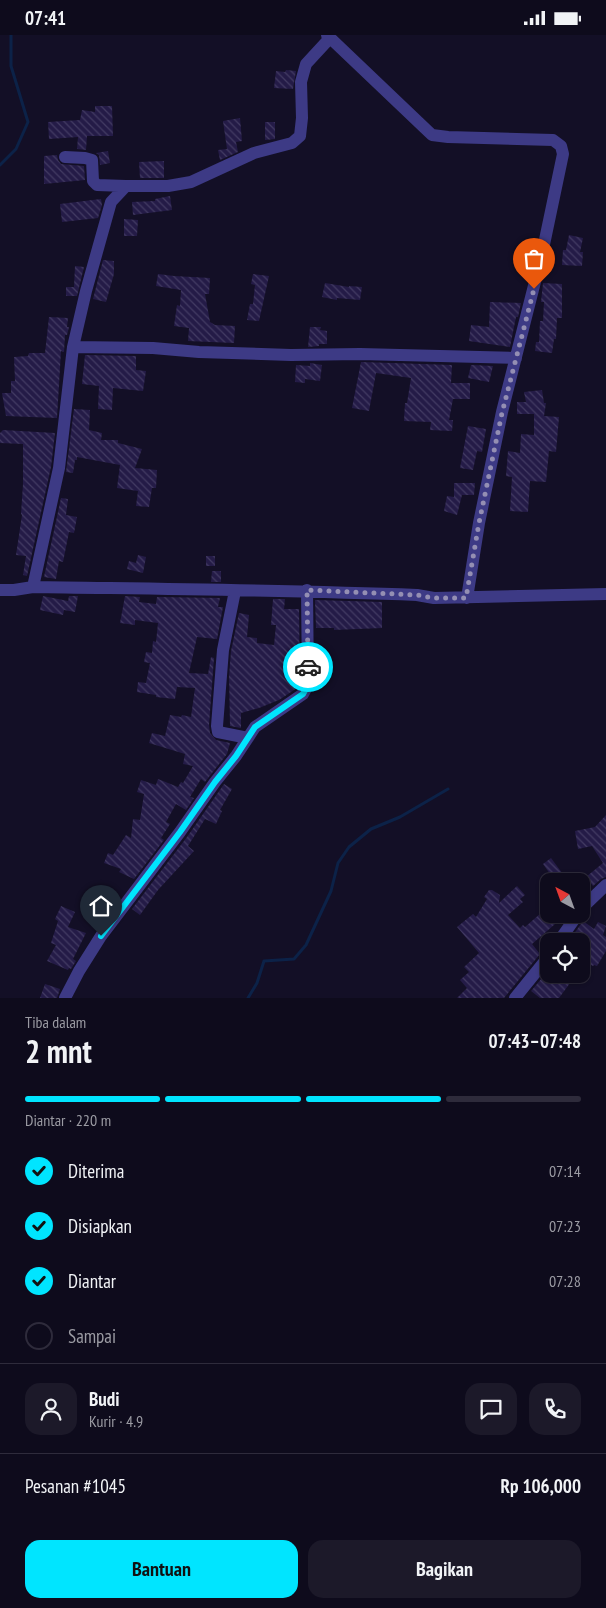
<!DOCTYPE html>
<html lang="id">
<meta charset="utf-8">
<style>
:root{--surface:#0e0b1c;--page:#1c1929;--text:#f1f3f6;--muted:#9b9ba3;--line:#2e2b3b;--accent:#00e5ff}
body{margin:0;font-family:"PT Sans Narrow",sans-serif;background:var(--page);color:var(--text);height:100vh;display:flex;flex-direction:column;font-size:19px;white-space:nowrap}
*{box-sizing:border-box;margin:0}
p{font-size:16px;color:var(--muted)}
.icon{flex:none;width:28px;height:28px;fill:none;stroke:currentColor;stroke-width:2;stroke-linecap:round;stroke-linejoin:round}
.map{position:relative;height:963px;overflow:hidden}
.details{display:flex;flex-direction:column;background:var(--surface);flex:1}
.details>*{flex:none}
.needle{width:32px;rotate:319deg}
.tools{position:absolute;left:540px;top:838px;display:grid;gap:10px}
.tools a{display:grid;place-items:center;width:50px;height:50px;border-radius:10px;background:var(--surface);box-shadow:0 1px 4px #0004,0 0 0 1px var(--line);font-size:25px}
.pin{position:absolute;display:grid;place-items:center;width:42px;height:42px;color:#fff;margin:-51px -21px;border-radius:50% 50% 50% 0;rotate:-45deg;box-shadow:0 0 5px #0007}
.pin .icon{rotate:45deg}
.courier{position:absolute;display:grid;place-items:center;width:50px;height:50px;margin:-25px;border:4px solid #00e5ff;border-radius:50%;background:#fff;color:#222;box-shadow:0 1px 6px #0007}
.head em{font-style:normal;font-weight:700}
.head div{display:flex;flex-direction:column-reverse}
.head{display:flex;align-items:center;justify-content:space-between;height:85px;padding:0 25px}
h1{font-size:32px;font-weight:700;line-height:38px}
.bar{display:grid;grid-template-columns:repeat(4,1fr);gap:8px 5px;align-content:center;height:60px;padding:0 25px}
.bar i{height:6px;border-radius:4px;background:var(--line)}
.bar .on{background:var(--accent)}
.bar p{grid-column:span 4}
.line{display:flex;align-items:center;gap:12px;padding:0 25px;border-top:1px solid var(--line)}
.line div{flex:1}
.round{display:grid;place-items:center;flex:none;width:52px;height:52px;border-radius:15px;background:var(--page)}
ol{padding:0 25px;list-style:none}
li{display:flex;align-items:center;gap:15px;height:55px}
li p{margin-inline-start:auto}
li .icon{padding:5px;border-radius:50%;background:var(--accent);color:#111;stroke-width:4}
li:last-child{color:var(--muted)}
li i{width:28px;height:28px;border:2px solid var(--line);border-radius:50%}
.button{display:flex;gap:10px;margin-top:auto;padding:10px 25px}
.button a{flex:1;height:58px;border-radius:15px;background:var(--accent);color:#111;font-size:20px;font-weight:700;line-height:58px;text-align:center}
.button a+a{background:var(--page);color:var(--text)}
.status{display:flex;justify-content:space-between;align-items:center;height:35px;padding:0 25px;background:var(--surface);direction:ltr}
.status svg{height:14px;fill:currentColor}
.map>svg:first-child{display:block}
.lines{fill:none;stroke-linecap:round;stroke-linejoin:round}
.stream{stroke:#0c2248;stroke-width:3}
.building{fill:url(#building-back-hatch)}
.minor{stroke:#3d3a85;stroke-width:12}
.done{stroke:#948fb3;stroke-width:5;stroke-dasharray:0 9}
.route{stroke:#00e5ff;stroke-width:6}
</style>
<div class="status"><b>07:41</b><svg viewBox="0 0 49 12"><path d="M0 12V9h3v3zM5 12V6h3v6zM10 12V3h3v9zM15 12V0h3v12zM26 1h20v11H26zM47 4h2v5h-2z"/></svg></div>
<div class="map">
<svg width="606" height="963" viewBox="0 0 606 963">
<defs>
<pattern id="building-back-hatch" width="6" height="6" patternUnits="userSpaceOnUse" patternTransform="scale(1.25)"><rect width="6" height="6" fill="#241b47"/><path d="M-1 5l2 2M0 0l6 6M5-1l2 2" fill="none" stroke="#433b63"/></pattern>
</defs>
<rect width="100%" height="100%" fill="#130f26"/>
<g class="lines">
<path class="stream" d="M 0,130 L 16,114 L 28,87 L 11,31 L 11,0
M 248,963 L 257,948 L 264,926 L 294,924 L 306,910 L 331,856 L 338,828 L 349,812 L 371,794 L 400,782 L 448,754"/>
</g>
<path class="building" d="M 286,35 L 296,36 L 293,54 L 274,53 L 276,36 L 285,37 Z
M 95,71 L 112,71 L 113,101 L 87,101 L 86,115 L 77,114 L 78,102 L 49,104 L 48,87 L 80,85 L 82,75 L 95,77 Z
M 240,83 L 242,106 L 236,107 L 238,117 L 220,125 L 218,115 L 227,114 L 223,86 Z
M 265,87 L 275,87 L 275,104 L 265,105 Z
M 108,116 L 110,128 L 100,130 L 99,120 L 96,118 Z
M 57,120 L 58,125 L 61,129 L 84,131 L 85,145 L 44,149 L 44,121 Z
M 164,126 L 164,143 L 140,143 L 139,127 Z
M 170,161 L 172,175 L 133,180 L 132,167 L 155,166 L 155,164 Z
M 101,164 L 102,170 L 98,183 L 62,187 L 60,169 Z
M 124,184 L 138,185 L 137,201 L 124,201 Z
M 569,200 L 583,203 L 580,217 L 583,217 L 582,231 L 562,230 L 563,215 L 566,215 Z
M 103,225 L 114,226 L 114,239 L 106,267 L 93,264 Z
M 75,231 L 84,232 L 77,261 L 66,261 L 66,252 L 74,252 Z
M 158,239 L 174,241 L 210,243 L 209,259 L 205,259 L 210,287 L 215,290 L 235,291 L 234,308 L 188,306 L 189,293 L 174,291 L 177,270 L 180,271 L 181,255 L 156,251 Z
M 253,239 L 269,241 L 259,286 L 247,285 L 250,269 L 253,269 L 255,250 L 251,249 Z
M 325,248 L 349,252 L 349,251 L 362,252 L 360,265 L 337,263 L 337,265 L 322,262 Z
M 543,248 L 562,249 L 562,283 L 557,283 L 556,304 L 554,304 L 552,318 L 535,316 L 536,307 L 539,307 L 540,286 L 543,286 L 544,267 L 541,267 Z
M 490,267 L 521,268 L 518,282 L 516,282 L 510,312 L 469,306 L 471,290 L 489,292 Z
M 49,282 L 68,283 L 67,292 L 69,292 L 67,300 L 65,300 L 64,317 L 61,316 L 57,383 L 6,381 L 2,358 L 11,358 L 11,346 L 15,346 L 14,322 L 28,321 L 29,318 L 45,318 Z
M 310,292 L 321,292 L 320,295 L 327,296 L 327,309 L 319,309 L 319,311 L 308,312 Z
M 85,320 L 136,321 L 136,335 L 146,336 L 143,356 L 113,353 L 112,375 L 98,374 L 99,351 L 82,349 Z
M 361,327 L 452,330 L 451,348 L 470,348 L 470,364 L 453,364 L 449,385 L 453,385 L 452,396 L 430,395 L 431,387 L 404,386 L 405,368 L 407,368 L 411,343 L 376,338 L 369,376 L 352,373 Z
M 310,328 L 322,330 L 320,346 L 305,344 L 305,348 L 295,347 L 296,330 L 310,331 Z
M 471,330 L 493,331 L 489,347 L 468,343 Z
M 542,355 L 544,368 L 546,368 L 544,381 L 559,382 L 556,417 L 549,416 L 546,447 L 530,446 L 528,477 L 510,476 L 512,442 L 506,441 L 508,416 L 520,418 L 521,399 L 534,400 L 534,379 L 517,379 L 517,367 L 526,367 L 524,357 Z
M 74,374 L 90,375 L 89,395 L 102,398 L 101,405 L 118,405 L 118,408 L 142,414 L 135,433 L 157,435 L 156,453 L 152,453 L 149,472 L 136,471 L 138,456 L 117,453 L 120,430 L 77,422 L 77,425 L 75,425 L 73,438 L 66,437 Z
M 468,391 L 486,394 L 482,417 L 477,416 L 473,435 L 460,433 Z
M 3,395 L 55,398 L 51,432 L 27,541 L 23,540 L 26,521 L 16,520 L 22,480 L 21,479 L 23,449 L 23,409 L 0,408 L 0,398 Z
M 454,448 L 475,448 L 474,460 L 462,460 L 457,480 L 444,476 L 447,461 L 454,462 Z
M 61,463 L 68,464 L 66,480 L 77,482 L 74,498 L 69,497 L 63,527 L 59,526 L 56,544 L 44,542 Z
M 138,520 L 146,522 L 143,538 L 127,534 L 129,526 L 136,528 Z
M 206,521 L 215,521 L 215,531 L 206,531 Z
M 212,536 L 221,536 L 221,547 L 211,547 Z
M 43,561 L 68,566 L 69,561 L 78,561 L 75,577 L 64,575 L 63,580 L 40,575 Z
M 125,561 L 140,562 L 139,567 L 156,569 L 157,562 L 220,563 L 218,572 L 223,572 L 217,604 L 197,602 L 189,638 L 208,639 L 211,622 L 214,623 L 209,690 L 210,698 L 216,705 L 230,708 L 227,719 L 205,747 L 201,744 L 190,762 L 194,763 L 186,775 L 176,769 L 166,787 L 170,789 L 161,803 L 164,805 L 134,844 L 119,837 L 121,834 L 104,828 L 108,818 L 113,820 L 126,800 L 131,803 L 133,784 L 140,785 L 144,759 L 137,757 L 141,745 L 156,750 L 158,744 L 178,752 L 181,747 L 183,748 L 193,731 L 183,729 L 185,719 L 149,708 L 152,698 L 165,701 L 170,680 L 181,682 L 182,680 L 191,682 L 195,653 L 177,652 L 175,664 L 156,662 L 156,660 L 137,657 L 138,647 L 146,648 L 150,628 L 144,627 L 146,617 L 152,618 L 153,606 L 156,607 L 158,588 L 135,585 L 135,590 L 120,588 Z
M 273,564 L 285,564 L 284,574 L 299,574 L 300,648 L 297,653 L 279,665 L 259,673 L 241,678 L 241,693 L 230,691 L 229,642 L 231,616 L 239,578 L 249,580 L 247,602 L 257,603 L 257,608 L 274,610 L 276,590 L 271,590 Z
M 315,565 L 382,567 L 382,593 L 334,595 L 334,593 L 316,593 Z
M 224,749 L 232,754 L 220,775 L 222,776 L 216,789 L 205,784 L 188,811 L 194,816 L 158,855 L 140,880 L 132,874 L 187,802 Z
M 606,780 L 606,842 L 601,844 L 593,851 L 586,842 L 603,828 L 592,811 L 578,814 L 575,796 L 595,792 Z
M 551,823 L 568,846 L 555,846 L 543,829 Z
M 517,851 L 525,860 L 520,864 L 523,867 L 508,880 L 520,893 L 523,890 L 525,892 L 549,871 L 549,879 L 568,879 L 564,884 L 562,883 L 532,909 L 540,919 L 504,963 L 457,963 L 467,953 L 460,945 L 469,937 L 464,932 L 479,918 L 457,892 L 473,879 L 476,882 L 487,864 L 484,862 L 489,855 L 492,855 L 500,860 L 499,868 Z
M 61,871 L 75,877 L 68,892 L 86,898 L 73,924 L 76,926 L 71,934 L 69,933 L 68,935 L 47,926 L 56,910 L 51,908 L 58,886 L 55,884 Z
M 583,886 L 594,894 L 598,887 L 606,891 L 603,900 L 606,902 L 606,916 L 597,931 L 594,930 L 593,931 L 581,925 L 581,906 L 569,906 Z
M 550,939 L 565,939 L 573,944 L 559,963 L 540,963 L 531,956 L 542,943 L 545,945 Z
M 45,949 L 60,954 L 57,963 L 40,963 Z"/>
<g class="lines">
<path class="minor" d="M 327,0 L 432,100 L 448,102 L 553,105 L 561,111 L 563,119 L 542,219 L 502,377 L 479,488 L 467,563
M 65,122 L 85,123 L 92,125 L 93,146 L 97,150 L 126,151
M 73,312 L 153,313 L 199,317 L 291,320 L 360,319 L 516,323
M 33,552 L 59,433 L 73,312 L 86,256 L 111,167 L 126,151 L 168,151 L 191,147 L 254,118 L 292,108 L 300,101 L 302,83 L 301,47 L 306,29 L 330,3
M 0,555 L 14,555 L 33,552 C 161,554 289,555 417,560 L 434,563 L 606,559
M 235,556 L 223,615 L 217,691 L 218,697 L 248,703
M 581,874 L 606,850
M 559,906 L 578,879
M 65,963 L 79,936 L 101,901 L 180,797 L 215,747 L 236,721 L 255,692 L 303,659 L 308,650 L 307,555
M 515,963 L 549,921"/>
</g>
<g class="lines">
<path class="done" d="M 308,632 L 307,555 L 417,560 L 434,563 L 466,563 L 479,488 L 502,378 L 534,254"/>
<path class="route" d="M 101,901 L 180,797 L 215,747 L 236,721 L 255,692 L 303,659 L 308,650 L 308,632"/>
</g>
</svg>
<div class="tools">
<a><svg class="needle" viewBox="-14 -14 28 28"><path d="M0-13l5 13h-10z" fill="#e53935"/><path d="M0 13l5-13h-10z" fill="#9b9ba3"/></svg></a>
<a><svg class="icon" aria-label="locate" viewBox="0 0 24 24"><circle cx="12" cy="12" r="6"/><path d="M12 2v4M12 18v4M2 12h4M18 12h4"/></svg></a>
</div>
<div class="pin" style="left:534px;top:254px;background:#ea580c"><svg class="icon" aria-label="bag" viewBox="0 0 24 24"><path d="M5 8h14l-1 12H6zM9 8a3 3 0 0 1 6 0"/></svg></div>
<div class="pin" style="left:101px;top:901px;background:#1f2937"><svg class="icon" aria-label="home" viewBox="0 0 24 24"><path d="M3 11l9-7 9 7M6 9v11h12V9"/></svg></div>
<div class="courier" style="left:308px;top:632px"><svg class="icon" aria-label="car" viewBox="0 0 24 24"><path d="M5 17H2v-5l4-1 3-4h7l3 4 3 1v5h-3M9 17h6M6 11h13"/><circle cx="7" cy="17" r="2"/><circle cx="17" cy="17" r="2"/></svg></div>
</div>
<section class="details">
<div class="head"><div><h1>2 mnt</h1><p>Tiba dalam</p></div><em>07:43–07:48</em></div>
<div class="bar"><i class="on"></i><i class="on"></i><i class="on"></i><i></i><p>Diantar · 220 m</p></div>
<ol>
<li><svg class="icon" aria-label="check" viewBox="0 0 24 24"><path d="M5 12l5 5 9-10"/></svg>Diterima<p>07:14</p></li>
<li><svg class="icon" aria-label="check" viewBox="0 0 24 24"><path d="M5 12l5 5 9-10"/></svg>Disiapkan<p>07:23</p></li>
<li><svg class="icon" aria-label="check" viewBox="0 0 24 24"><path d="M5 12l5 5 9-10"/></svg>Diantar<p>07:28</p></li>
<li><i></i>Sampai</li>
</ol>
<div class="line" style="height:90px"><a class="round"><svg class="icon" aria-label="person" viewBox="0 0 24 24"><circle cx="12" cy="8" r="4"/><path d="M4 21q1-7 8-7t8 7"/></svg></a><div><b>Budi</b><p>Kurir · 4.9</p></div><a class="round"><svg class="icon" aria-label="chat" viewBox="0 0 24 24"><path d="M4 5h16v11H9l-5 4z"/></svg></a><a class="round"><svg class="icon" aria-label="phone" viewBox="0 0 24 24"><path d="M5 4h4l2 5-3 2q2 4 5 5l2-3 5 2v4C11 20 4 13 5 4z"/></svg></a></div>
<div class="line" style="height:65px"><div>Pesanan #1045</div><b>Rp 106,000</b></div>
<div class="button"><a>Bantuan</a><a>Bagikan</a></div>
</section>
